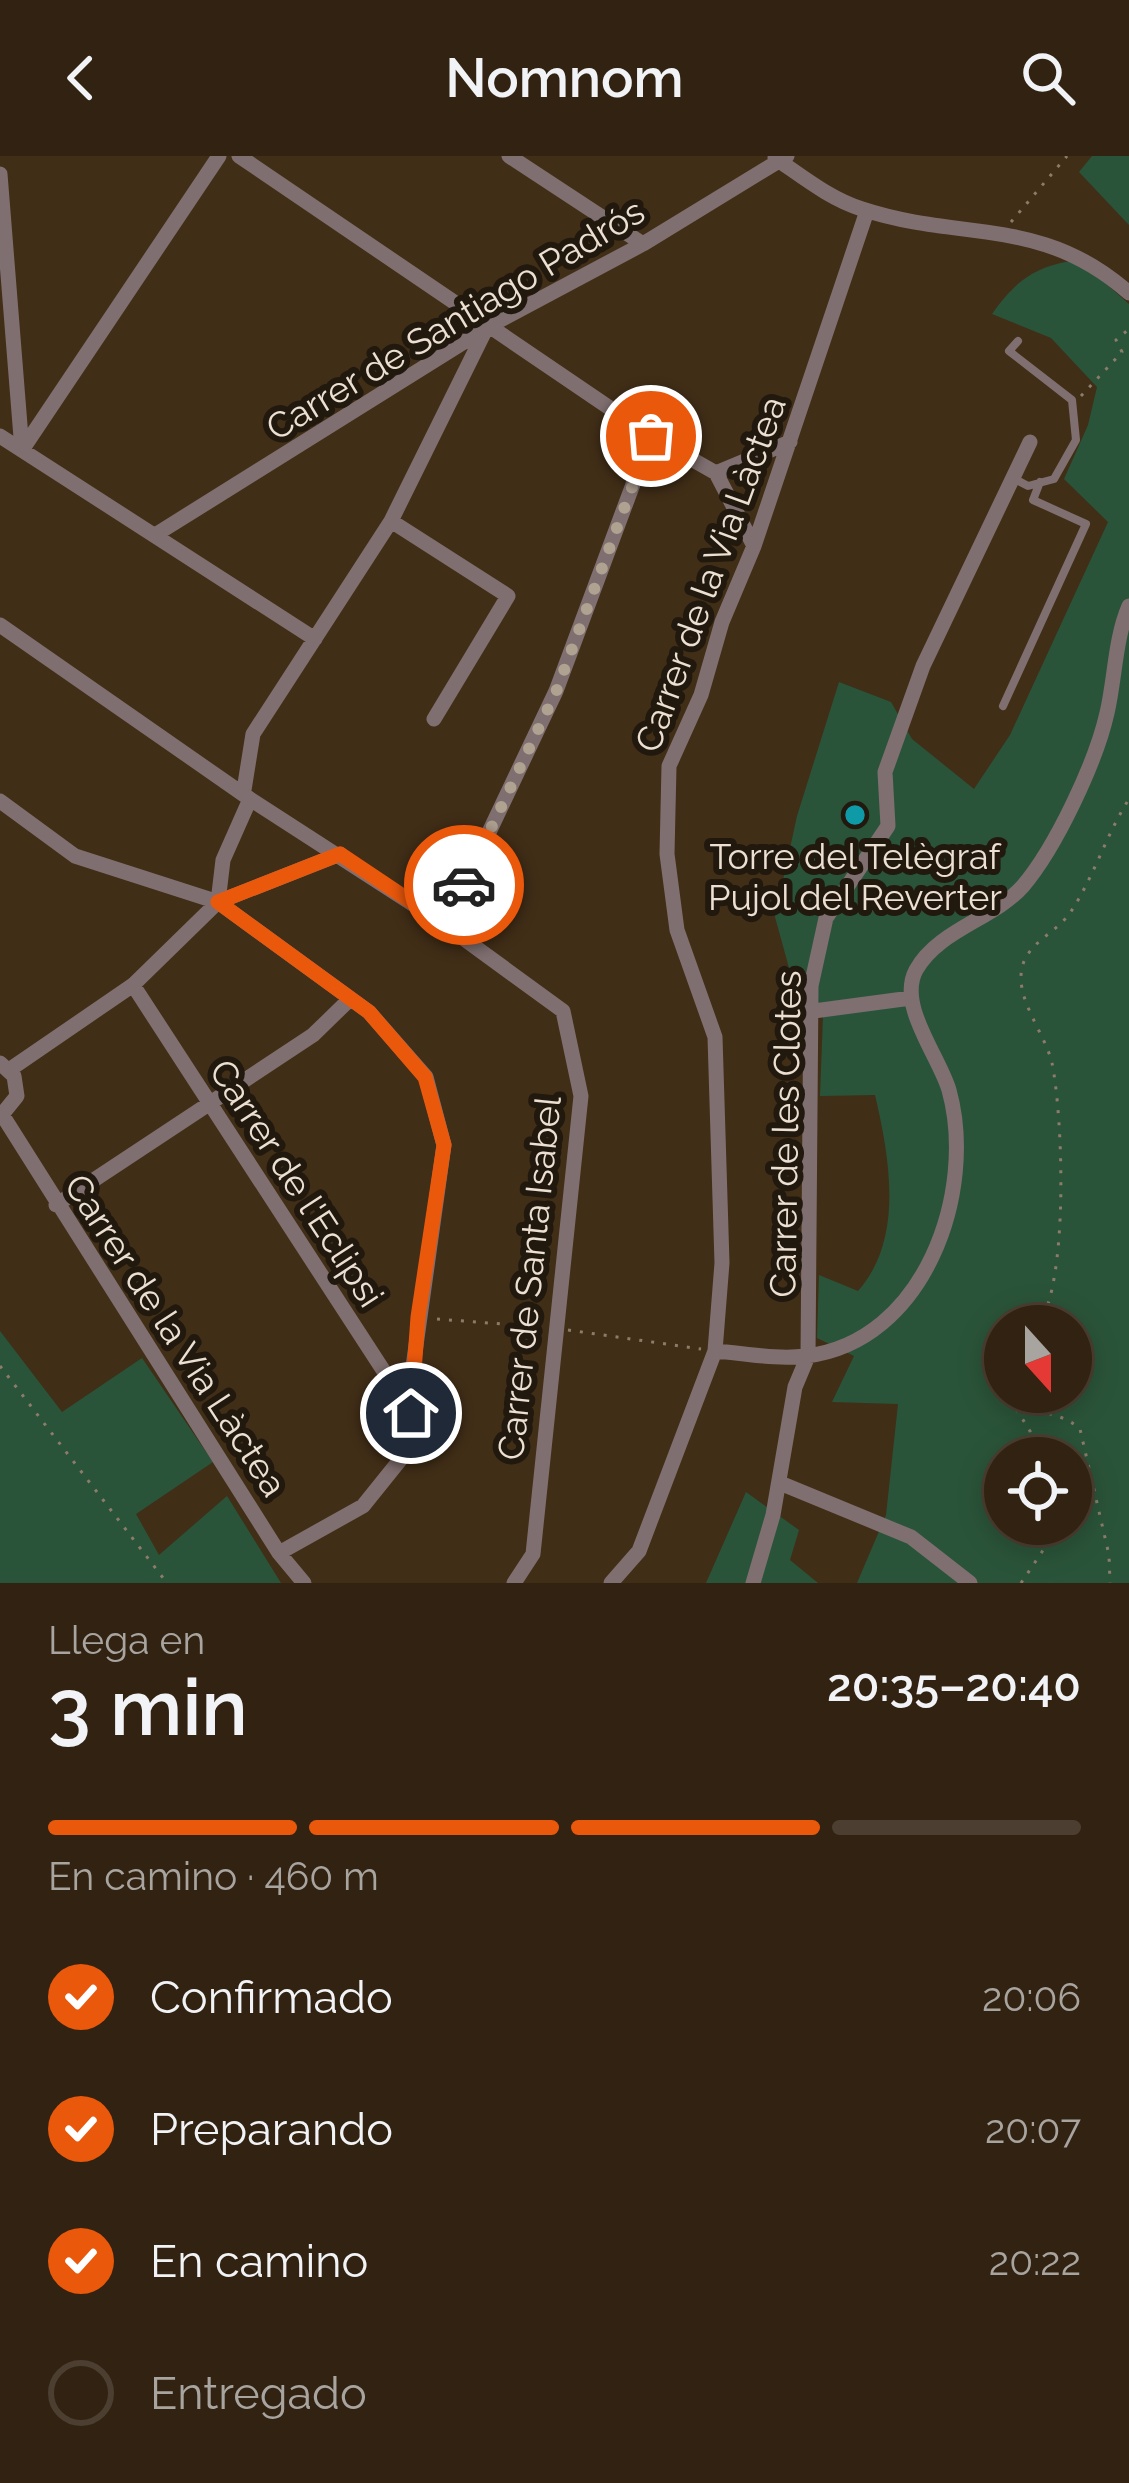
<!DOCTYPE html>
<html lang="es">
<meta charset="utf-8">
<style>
:root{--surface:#312211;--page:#3d2f1f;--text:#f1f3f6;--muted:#a8a49f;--line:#4c3f31;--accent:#ea580c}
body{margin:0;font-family:Raleway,sans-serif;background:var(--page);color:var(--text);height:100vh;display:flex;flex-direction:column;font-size:45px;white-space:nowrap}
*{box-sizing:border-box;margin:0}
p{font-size:39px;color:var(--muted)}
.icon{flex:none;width:66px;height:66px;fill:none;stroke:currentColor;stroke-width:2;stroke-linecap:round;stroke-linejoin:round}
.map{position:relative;height:1427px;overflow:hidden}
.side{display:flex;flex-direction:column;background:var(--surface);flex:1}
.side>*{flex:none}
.needle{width:78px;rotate:159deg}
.buttons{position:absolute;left:984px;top:1149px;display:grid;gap:24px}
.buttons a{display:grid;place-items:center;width:108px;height:108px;border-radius:50%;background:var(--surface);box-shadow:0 6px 30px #0003,0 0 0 3px var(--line);font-size:60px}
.pin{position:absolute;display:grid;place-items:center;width:102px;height:102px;color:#fff;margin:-51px;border:6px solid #fff;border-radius:50%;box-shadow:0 3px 12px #0007}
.courier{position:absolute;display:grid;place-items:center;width:120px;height:120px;margin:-60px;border:9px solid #ea580c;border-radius:50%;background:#fff;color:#222;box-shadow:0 3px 15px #0007}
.head em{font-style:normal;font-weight:600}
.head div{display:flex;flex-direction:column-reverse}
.head{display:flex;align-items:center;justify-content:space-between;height:204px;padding:0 48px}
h1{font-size:78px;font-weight:600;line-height:90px}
.bar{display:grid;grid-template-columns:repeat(4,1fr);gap:18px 12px;align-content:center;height:144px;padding:0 48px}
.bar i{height:15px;border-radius:9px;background:var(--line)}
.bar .active{background:var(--accent)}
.bar p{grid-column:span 4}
ol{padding:0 48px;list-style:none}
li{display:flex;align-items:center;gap:36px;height:132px}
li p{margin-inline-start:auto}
li .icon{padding:12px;border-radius:50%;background:var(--accent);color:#fff;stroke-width:4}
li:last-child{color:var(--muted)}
li i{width:66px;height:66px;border:6px solid var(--line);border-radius:50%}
header{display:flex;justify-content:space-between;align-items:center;height:156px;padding:0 48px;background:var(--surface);font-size:54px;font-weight:600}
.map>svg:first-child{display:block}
.green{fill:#2a5439;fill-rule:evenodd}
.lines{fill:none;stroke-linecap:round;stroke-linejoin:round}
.path{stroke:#8c7c69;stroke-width:3;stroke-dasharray:3 9;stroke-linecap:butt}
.service{stroke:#806f70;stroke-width:8}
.minor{stroke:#806f70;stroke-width:15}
.done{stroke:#b0a291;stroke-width:12;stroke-dasharray:0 21.6}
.route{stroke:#ea580c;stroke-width:15}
.culture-dot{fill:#0f9aa8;stroke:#21180e;stroke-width:4.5}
.labels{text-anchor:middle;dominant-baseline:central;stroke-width:12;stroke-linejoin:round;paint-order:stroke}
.street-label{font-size:36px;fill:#ece0d2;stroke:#21180e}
.poi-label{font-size:36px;fill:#ece0d2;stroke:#21180e}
</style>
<header><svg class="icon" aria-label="back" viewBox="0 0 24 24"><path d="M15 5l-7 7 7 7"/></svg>Nomnom<svg class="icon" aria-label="search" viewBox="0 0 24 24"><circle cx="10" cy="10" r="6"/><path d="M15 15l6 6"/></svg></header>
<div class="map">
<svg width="1129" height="1427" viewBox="0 0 1129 1427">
<rect width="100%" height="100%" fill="#412e17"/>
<path class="green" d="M 1092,0 L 1129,0 L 1129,69 L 1079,16 Z
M 1079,104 L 1129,148 L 1129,1427 L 857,1427 L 886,1359 L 898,1248 L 832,1246 L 854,1200 L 817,1182 L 819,1119 L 858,1135 C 904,1083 890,1003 875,939 L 820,940 L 823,860 L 794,830 L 775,761 L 797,660 L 839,526 L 891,546 L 912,583 L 974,633 L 1010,579 L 1108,366 L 1064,323 L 1088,269 L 1097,231 L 1051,182 L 992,158 C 1017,123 1037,109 1079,104 ZM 1005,1170 L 1071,1170 L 1071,1236 L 1005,1236 ZM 1005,1302 L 1071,1302 L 1071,1368 L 1005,1368 Z
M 0,1175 L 62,1256 L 142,1202 L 213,1306 L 136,1358 L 159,1399 L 227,1340 L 281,1427 L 0,1427 Z
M 746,1336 L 799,1374 L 790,1404 L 818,1427 L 706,1427 Z"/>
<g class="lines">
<path class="path" d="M 1011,66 L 1067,0
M 1081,240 L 1122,196 L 1116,184 L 1129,173
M 437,1163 L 541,1171
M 1038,1170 C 1069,1126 1063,961 1052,907 C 1045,877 1015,843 1022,812 C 1027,787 1056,777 1070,757 C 1093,723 1106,679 1129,643
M 568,1174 L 701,1193
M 1005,1209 L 1005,1233
M 0,1210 L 167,1427
M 1007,1236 C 1025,1259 1059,1253 1080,1273 L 1109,1399 L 1110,1427
M 1010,1243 L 1030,1275 L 1035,1302
M 1021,1427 L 1050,1384 L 1047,1368"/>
<path class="service" d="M 1011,321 L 1028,330 L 1054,323 L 1076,284 L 1072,244 L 1009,195 L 1018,185
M 1003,550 L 1086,368 L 1033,344 L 1040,326"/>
<path class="minor" d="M 239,0 L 651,280 L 716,317 L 754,390
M 509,0 L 643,88
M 775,2 C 803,21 830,43 862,53 C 962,86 1041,59 1129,137
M 0,18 L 22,294
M 0,280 L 315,483
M 22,294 L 219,0
M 716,317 L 790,286
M 391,365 L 508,440 L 434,563
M 155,379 L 493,168 L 643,88 L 787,0
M 0,469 L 250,643 L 445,769 L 563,855 L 581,940 L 533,1398 L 514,1427
M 244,634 L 253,578 L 391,365 L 486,173
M 0,645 L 75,700 L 218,746 L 369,856 L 426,921 L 444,989 L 400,1304 L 363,1350 L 279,1397
M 218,746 L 223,704 L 250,643
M 445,769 L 556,535 L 651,280
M 133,829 L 411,1257
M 814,855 L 911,842
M 0,907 L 14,920 L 17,940 L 0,961
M 9,914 L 133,829 L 218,746 L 340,698
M 3,960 L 279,1397 L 304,1427
M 56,1049 L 313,879 L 349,844
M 715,1195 C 744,1197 777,1204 806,1200 C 925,1186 977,1035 949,934 C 939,900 897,849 916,814 C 938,774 994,763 1023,730 C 1056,691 1096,606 1107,557 C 1115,523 1115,482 1129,450
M 780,1327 L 911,1381 L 970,1427
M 611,1427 L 639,1395 L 715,1195 L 722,1107 L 715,881 L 677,774 L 667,698 L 669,610 L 701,539 L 722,466 L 754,390 L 867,55
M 753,1427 L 773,1359 L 795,1231 L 808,1200 L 811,830 L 826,762 L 888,670 L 885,616 L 923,510 L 1030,286"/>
</g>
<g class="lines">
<path class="done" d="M 464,729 L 556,536 L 651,280"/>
<path class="route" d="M 411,1257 L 418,1161 L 444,989 L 425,921 L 369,856 L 218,746 L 340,698 L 446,769 L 464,729"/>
</g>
<circle class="culture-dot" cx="855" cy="659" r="12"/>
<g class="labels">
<g class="street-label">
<text transform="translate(455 163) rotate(-31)">Carrer de Santiago Padrós</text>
<text transform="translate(710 418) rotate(-70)">Carrer de la Via Làctea</text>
<text transform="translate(785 978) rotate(-89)">Carrer de les Clotes</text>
<text transform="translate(297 1027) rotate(57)">Carrer de l'Eclipsi</text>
<text transform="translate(529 1122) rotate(-84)">Carrer de Santa Isabel</text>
<text transform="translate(176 1179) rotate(57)">Carrer de la Via Làctea</text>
</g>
<g class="poi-label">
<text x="855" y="700">Torre del Telègraf<tspan x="855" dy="41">Pujol del Reverter</tspan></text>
</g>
</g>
</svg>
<div class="buttons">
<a><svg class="needle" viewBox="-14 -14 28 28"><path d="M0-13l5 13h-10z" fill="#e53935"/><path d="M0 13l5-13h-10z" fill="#a8a49f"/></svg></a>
<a><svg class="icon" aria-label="locate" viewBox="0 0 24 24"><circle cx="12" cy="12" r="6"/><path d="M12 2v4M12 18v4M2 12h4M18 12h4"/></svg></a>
</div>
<div class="pin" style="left:651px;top:280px;background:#ea580c"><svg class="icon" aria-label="bag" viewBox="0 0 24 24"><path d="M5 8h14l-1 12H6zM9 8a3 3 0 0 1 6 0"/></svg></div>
<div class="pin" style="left:411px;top:1257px;background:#1f2937"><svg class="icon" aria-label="home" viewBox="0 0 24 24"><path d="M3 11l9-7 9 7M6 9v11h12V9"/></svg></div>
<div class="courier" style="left:464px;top:729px"><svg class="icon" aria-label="car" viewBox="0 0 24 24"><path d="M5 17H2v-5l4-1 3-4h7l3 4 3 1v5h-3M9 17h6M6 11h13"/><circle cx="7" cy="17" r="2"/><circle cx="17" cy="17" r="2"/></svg></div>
</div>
<section class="side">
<div class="head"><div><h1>3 min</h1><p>Llega en</p></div><em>20:35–20:40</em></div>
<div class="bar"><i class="active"></i><i class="active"></i><i class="active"></i><i></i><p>En camino · 460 m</p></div>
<ol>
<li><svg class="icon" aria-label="check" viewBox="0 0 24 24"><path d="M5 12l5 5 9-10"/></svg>Confirmado<p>20:06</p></li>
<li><svg class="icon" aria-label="check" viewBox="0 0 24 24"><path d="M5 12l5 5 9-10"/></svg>Preparando<p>20:07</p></li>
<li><svg class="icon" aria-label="check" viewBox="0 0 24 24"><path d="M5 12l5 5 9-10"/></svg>En camino<p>20:22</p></li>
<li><i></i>Entregado</li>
</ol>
</section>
